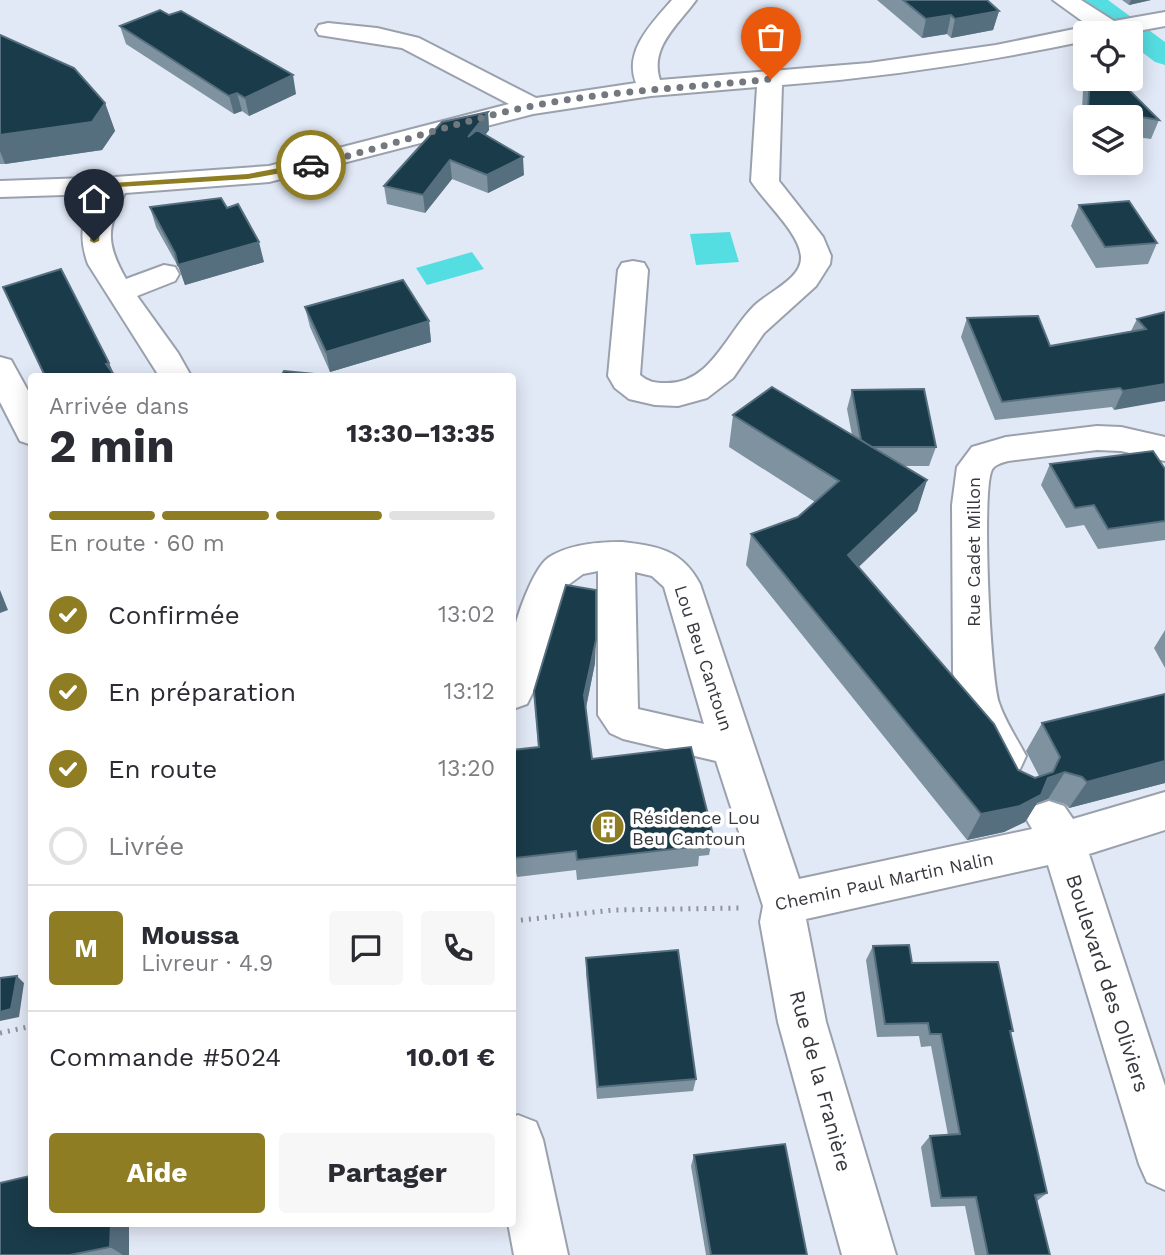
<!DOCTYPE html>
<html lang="fr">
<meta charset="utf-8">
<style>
:root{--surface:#fff;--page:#f7f7f7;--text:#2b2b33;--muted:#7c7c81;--line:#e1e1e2;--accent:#8e7d23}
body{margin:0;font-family:"Work Sans",sans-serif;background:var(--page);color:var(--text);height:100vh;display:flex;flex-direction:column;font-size:26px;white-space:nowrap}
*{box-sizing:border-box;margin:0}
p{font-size:23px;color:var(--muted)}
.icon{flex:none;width:38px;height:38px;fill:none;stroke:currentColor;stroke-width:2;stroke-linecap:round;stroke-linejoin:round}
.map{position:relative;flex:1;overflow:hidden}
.side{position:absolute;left:28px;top:373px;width:488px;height:854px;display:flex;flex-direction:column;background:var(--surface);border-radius:7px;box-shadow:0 4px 18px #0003}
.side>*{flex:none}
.buttons{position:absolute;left:1073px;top:21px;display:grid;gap:14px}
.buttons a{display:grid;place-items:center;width:70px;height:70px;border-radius:7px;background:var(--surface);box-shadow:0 4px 18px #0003;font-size:35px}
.pin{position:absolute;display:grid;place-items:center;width:60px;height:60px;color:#fff;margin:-72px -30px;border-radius:50% 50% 50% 0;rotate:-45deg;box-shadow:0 0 7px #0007}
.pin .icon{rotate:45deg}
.courier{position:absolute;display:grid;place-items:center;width:70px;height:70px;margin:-35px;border:5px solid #8e7d23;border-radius:50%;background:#fff;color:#222;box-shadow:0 2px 9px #0007}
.head em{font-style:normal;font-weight:700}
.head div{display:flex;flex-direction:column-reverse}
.head{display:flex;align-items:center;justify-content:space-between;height:119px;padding:0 21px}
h1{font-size:46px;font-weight:700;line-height:52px}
.bar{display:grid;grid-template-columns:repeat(4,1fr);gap:10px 7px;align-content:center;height:84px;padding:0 21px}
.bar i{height:9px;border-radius:5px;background:var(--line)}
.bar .active{background:var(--accent)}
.bar p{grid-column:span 4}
.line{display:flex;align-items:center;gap:18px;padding:0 21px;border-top:2px solid var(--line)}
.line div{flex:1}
.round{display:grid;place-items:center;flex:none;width:74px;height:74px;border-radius:7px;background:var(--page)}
ol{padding:0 21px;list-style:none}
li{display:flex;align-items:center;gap:21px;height:77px}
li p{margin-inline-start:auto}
li .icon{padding:7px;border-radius:50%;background:var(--accent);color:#fff;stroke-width:4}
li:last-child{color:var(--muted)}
li i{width:38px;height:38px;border:4px solid var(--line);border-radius:50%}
.action{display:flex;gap:14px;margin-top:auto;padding:14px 21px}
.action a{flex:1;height:80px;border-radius:7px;background:var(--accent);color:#fff;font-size:28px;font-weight:700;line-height:80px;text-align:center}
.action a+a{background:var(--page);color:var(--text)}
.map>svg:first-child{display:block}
.water{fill:#55dee2}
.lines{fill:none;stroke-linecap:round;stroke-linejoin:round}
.canal{fill:#55dee2;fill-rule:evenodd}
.minor-casing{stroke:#9aa1ad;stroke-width:4}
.path{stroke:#8e939c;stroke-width:5;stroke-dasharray:2 6;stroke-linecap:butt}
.minor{fill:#fff;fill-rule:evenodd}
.wall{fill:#7e92a0}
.shaded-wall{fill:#566f7e}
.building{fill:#1a3b4a;stroke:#566f7e;stroke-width:2}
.route{fill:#8e7d23}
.done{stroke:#73777e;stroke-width:7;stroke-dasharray:0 12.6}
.labels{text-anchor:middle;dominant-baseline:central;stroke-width:7;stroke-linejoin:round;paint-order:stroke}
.street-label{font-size:18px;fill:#37393e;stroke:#fff}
.poi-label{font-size:18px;fill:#37393e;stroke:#fff;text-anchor:start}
.near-street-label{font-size:21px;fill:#37393e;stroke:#fff}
</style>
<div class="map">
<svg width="1165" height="1255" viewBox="0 0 1165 1255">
<rect width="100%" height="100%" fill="#e2e9f6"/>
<path class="water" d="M 730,232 L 739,262 L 696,265 L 690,234 Z
M 472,252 L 484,269 L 427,285 L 416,268 Z"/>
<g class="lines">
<path class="canal" d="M 1075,0 L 1108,0 L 1165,42 L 1165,65 L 1155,62 L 1130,43 L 1130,33 L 1119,33 L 1079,6 Z"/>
<defs>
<path id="minor" d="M 672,0 L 696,0 C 679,24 649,47 660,80 L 869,63 L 996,45 L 1089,26 L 1053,0 L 1081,0 L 1114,21 L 1165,12 L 1165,26 L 1127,33 L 1085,33 L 1085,41 C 985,62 885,77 782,85 L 779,181 L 823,237 L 831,256 L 830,264 L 816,286 L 764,333 L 733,378 L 707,398 L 678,406 L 655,405 L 629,399 L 615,388 L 608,376 L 618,270 L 622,263 L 633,261 L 644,263 L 648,270 L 640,375 C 648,382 655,383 665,383 C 710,385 726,334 754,306 C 768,292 802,279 801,257 C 800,233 764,202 751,181 L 757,87 L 651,96 L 533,114 L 269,182 L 125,193 C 106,228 106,244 126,279 L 164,265 L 175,267 L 179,274 L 175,281 L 137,296 L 178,353 L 191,376 L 159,376 L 88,264 C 78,236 82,219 96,194 L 0,197 L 0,181 L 115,177 L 269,166 L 509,104 L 402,48 L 319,35 L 316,30 L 319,25 L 328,23 L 377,28 L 419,38 L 536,98 L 636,83 C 623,51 653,22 672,0 Z
M 0,357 L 11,360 L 32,398 L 32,445 L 20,441 L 0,402 Z
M 1097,426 L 1121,427 L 1165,437 L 1165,461 L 1121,451 L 1097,450 L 1008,461 C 1001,463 993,465 991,472 C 982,498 990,676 999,703 C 1005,721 1017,739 1026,756 L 1020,769 L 1005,774 L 990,769 L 959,704 L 953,673 L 952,505 L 957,467 L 972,447 L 1006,437 Z
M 622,542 C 658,546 682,550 700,584 L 799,879 L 1032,829 L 1027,820 L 1034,806 L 1049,801 L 1064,806 L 1073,819 L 1165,792 L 1165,830 L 1089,854 L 1165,1086 L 1165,1190 L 1147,1182 L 1139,1164 L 1048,865 L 806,919 L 826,1022 L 896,1255 L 842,1255 L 778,1022 L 760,922 L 763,906 L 716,761 L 623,739 L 610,733 L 598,715 L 598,571 L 583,574 L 568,585 L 533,692 L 527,704 L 513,709 C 513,685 510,660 513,637 C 515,619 533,569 548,558 C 569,544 598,542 622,542 ZM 635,572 L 652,576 L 664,587 L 704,724 L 638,709 Z
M 518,1115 L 536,1122 L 543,1140 L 568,1255 L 514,1255 L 508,1223 L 513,1223 L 513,1117 Z"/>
</defs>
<use href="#minor" class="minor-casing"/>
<path class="path" d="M 513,921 L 614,910 L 739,908
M 0,1033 L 32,1026"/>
<use href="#minor" class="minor"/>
</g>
<path class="wall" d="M 877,0 L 987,0 L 999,11 L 993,30 L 951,38 L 947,34 L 922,38 Z
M 1122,0 L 1151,0 L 1129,5 Z
M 120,26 L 296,94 L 249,116 L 242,111 L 234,114 L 126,44 Z
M 0,35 L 105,103 L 115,131 L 102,150 L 5,164 L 0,164 Z
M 1085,68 L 1085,79 L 1118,79 L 1159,120 L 1151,139 L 1130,136 L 1130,117 L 1085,117 L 1085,128 L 1081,128 L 1084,72 Z
M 488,112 L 489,130 L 485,135 L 524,175 L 488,193 L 452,179 L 425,213 L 387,204 L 384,186 Z
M 1079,205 L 1157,243 L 1148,264 L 1096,268 L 1071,226 Z
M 150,207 L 264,262 L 185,285 L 180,270 L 156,227 Z
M 305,307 L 429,321 L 431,342 L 330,372 L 310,327 Z
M 1165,312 L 1114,410 L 1112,407 L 995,420 L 961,337 L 967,318 L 1050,346 L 1131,331 L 1137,319 Z
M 852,390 L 936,447 L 929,466 L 904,466 L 927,480 L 917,511 L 858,567 L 1018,770 L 1035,778 L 1039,776 L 1026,751 L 1042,723 L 1165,694 L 1165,783 L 1069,808 L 1065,804 L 1048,799 L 1037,803 L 1025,822 L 1004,832 L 967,840 L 746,565 L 751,534 L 798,517 L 815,502 L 729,447 L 733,415 L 852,435 L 847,409 Z
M 1050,464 L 1165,469 L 1165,540 L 1098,549 L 1084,525 L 1066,528 L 1041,485 Z
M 1165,630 L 1165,668 L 1154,648 Z
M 595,663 L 586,708 L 592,759 L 713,835 L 709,855 L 699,856 L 698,866 L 577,880 L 576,870 L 517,877 L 514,861 L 513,861 L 513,750 L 538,747 L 534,691 Z
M 873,946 L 912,963 L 1013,1031 L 1010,1034 L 1047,1193 L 1037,1201 L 1050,1255 L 975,1255 L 965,1206 L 931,1207 L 921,1147 L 930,1136 L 948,1135 L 931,1046 L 921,1047 L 919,1036 L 877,1037 L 866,960 Z
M 586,958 L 696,1079 L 693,1091 L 597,1099 L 586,973 Z
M 694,1155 L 807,1255 L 706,1255 L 691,1166 Z
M 30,1176 L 32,1223 L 129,1223 L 129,1255 L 0,1255 Z"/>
<path class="shaded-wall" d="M 1131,0 L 1151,0 L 1129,5 Z
M 999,11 L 993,30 L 951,38 L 955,19 Z
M 951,15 L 947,34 L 922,38 L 926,19 Z
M 293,75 L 296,94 L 249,116 L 245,98 Z
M 237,93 L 242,111 L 234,114 L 229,96 Z
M 105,103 L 115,131 L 102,150 L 5,164 L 0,151 L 0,135 Z
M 488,112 L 489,130 L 470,155 L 468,137 Z
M 523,157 L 524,175 L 488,193 L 487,175 Z
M 450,160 L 452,179 L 425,213 L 423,195 Z
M 259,242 L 264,262 L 185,285 L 178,265 Z
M 429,321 L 431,342 L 330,372 L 326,352 Z
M 109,363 L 115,376 L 106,364 Z
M 1165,384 L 1165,401 L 1114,410 L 1123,391 Z
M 927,480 L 917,511 L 839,586 L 848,555 Z
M 0,590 L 8,610 L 0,613 Z
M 596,640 L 595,663 L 584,717 L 584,695 Z
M 1165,761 L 1165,783 L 1069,808 L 1087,782 Z
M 1065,772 L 1048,799 L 1037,803 L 1025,822 L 1004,832 L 967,840 L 981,814 L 1048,778 Z
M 17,976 L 24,983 L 19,1017 L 0,1021 L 0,1012 Z
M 111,1223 L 129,1223 L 129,1255 L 123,1255 L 110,1247 Z"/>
<path class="building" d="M 903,0 L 987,0 L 999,11 L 955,19 L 951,15 L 926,19 Z
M 160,10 L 169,15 L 181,11 L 293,75 L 245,98 L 237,93 L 229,96 L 120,26 Z
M 0,35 L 74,68 L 105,103 L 92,122 L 0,135 Z
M 1090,79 L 1118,79 L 1159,120 L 1088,108 Z
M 488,112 L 468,137 L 477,130 L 523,157 L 487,175 L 450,160 L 423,195 L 384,186 L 442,122 Z
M 221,198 L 227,208 L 238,204 L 259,242 L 178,265 L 175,253 L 150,207 Z
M 1129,201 L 1157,243 L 1105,247 L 1079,205 Z
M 61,269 L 109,363 L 106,364 L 115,376 L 54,376 L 52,374 L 45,376 L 3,287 Z
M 403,280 L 429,321 L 326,352 L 305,307 Z
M 1165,312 L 1165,384 L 1123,391 L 1120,388 L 1002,402 L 967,318 L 1038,316 L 1050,346 L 1146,329 L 1137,319 Z
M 284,371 L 335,376 L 281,376 Z
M 772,387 L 927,480 L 848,555 L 994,724 L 1018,770 L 1035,778 L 1053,772 L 1060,757 L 1042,723 L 1165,694 L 1165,761 L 1087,782 L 1082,777 L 1065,772 L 1048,778 L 1041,795 L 1020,806 L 981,814 L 751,534 L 798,517 L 839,481 L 733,415 Z
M 924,389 L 936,447 L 872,447 L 861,440 L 852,390 Z
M 1153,451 L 1165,469 L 1165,521 L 1108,529 L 1094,505 L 1075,508 L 1050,464 Z
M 566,585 L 596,590 L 596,640 L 584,695 L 592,759 L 691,747 L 713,835 L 698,837 L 701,846 L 577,860 L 576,851 L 515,858 L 513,843 L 513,750 L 539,747 L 534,691 Z
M 909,945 L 912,963 L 998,962 L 1013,1031 L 1010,1031 L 1047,1193 L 1035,1195 L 1050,1255 L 988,1255 L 976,1197 L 941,1198 L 930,1136 L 960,1134 L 941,1034 L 930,1034 L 928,1023 L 885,1024 L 873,946 Z
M 678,950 L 696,1079 L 598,1087 L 586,958 Z
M 17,976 L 11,1009 L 0,1012 L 0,978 Z
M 785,1144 L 807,1255 L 711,1255 L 694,1155 Z
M 32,1160 L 32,1223 L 111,1223 L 110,1247 L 70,1255 L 0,1255 L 0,1183 L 30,1176 Z"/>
<path class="route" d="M 311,162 L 314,167 L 248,179 L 118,187 L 101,220 L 99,241 L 94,243 L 90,241 L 93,220 L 112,183 L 248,174 Z"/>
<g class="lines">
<path class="done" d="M 311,165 C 386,148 457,121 532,106 C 612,90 691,88 771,79"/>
</g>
<defs>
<symbol id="building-disc" viewBox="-11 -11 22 22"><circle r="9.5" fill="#8e7d23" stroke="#fff"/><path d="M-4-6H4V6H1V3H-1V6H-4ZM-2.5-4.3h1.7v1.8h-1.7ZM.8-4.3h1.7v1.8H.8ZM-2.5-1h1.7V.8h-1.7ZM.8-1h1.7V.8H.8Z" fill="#fff"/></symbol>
</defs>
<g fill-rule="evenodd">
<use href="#building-disc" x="589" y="808" width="38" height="38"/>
</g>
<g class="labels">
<g class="street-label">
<text transform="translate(973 552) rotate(-90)">Rue Cadet Millon</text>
<text transform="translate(704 658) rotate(72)">Lou Beu Cantoun</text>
<text transform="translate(884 881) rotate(-12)">Chemin Paul Martin Nalin</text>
</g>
<g class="poi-label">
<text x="632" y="817">Résidence Lou<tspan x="632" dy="21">Beu Cantoun</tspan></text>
</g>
<g class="near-street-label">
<text transform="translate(1108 983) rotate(72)">Boulevard des Oliviers</text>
<text transform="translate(821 1081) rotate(75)">Rue de la Franière</text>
</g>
</g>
</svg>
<div class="buttons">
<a><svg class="icon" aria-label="locate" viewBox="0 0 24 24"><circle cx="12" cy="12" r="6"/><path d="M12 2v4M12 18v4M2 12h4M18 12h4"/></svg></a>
<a><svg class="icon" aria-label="layers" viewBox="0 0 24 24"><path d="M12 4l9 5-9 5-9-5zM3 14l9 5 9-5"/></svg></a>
</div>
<div class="pin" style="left:771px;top:79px;background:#ea580c"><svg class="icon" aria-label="bag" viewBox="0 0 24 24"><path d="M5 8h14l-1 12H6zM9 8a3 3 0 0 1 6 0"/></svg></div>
<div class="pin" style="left:94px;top:241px;background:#1f2937"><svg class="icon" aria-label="home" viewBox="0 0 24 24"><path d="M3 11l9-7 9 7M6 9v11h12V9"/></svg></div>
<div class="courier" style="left:311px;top:165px"><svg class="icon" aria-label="car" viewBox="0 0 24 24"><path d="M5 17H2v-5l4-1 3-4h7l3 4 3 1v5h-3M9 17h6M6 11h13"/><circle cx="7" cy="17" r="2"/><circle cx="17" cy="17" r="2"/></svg></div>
<section class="side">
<div class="head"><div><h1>2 min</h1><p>Arrivée dans</p></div><em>13:30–13:35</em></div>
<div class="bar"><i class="active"></i><i class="active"></i><i class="active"></i><i></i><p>En route · 60 m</p></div>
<ol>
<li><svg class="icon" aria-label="check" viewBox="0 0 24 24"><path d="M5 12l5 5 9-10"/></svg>Confirmée<p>13:02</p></li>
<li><svg class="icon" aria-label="check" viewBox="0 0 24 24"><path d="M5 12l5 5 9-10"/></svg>En préparation<p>13:12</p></li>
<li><svg class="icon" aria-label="check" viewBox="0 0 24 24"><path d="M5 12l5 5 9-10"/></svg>En route<p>13:20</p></li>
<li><i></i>Livrée</li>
</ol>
<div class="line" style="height:126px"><b class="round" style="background:var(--accent);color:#fff">M</b><div><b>Moussa</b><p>Livreur · 4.9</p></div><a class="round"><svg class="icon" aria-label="chat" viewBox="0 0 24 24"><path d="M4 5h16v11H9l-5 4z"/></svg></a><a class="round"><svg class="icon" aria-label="phone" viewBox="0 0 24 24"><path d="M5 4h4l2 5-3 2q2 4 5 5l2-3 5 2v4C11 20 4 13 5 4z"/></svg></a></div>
<div class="line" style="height:91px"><div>Commande #5024</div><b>10.01 €</b></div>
<div class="action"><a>Aide</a><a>Partager</a></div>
</section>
</div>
